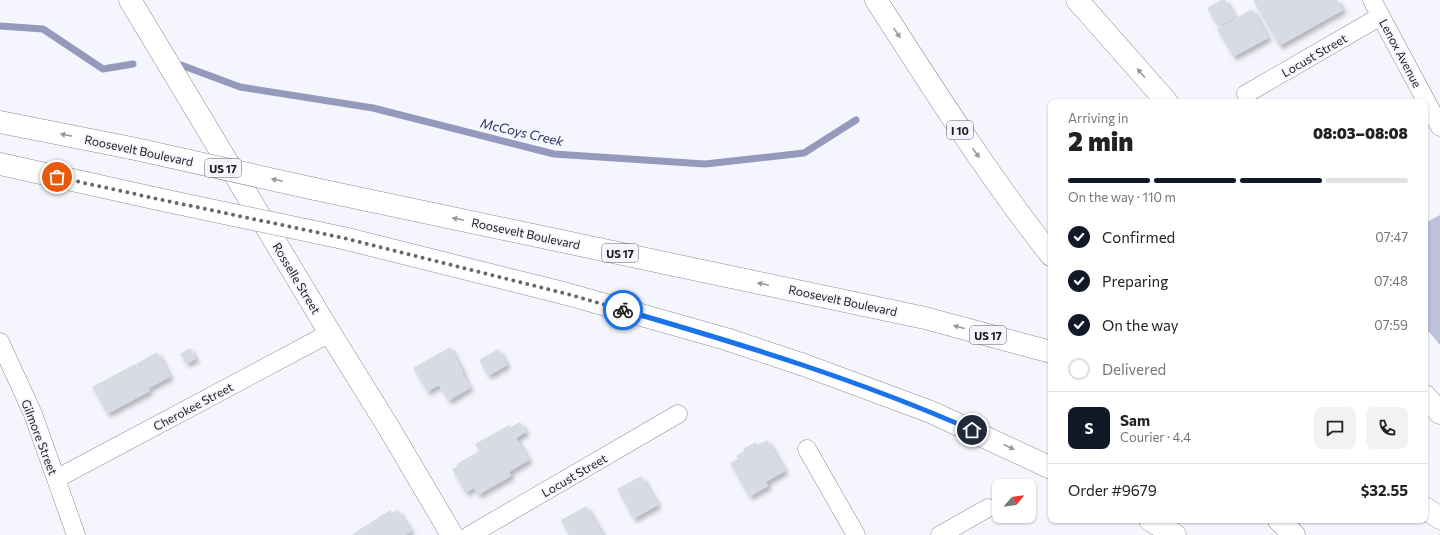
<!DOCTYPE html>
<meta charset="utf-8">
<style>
:root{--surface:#fff;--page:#f2f2f2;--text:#222;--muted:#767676;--line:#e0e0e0;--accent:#111827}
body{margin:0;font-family:Commissioner,sans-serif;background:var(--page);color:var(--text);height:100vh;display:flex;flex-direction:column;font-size:15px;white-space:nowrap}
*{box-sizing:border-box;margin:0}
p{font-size:13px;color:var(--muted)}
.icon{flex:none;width:22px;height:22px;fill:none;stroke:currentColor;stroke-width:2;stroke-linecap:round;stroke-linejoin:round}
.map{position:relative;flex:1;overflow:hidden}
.details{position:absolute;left:1048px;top:99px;width:380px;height:424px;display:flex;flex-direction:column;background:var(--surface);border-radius:8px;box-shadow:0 1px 3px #0004}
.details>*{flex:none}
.needle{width:26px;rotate:61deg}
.fabs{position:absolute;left:992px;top:479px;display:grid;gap:8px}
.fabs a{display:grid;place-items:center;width:44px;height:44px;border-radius:8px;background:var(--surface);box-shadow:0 1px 3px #0004;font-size:20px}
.pin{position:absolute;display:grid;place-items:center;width:34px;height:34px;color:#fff;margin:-17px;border:2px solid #fff;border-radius:50%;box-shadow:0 1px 4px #0007}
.courier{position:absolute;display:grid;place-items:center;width:40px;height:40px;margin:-20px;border:3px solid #1a73e8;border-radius:50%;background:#fff;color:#222;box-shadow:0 1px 5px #0007}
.overview em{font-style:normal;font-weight:800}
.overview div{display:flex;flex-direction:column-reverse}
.overview{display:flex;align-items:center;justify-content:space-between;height:68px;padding:0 20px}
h1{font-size:26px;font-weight:800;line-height:30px}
.bar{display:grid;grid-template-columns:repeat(4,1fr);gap:6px 4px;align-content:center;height:48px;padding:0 20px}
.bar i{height:5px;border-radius:3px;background:var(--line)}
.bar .current{background:var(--accent)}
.bar p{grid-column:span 4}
.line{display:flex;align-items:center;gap:10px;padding:0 20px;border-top:1px solid var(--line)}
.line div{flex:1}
.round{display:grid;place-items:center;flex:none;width:42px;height:42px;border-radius:8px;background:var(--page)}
ol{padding:0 20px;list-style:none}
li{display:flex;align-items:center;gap:12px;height:44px}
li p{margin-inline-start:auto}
li .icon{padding:4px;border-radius:50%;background:var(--accent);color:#fff;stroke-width:4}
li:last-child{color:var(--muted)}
li i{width:22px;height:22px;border:2px solid var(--line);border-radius:50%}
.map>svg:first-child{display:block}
.green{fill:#bdc1d9}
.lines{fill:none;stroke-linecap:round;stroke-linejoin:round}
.stream{stroke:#9599bc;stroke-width:7}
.building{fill:#d8dae6;filter:url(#shadow)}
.minor-casing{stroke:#8b8c97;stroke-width:19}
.tertiary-casing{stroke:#8b8c97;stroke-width:23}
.motorway-casing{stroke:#8b8c97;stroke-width:23}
.minor{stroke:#fff;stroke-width:18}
.tertiary{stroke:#fff;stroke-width:22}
.motorway{stroke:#fff;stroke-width:22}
.motorway-bridge-casing{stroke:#8b8c97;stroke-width:23;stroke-linecap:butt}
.motorway-bridge{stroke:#fff;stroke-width:22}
.oneway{fill:#98999b}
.done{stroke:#67686d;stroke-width:4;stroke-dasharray:0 7.2}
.route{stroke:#1a73e8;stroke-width:5}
.labels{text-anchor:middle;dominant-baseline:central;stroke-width:3.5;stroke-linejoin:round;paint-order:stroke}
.shield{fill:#f5f6fd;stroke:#5c5d62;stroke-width:1}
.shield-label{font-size:11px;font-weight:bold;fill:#1b1c20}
.street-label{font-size:12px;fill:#1b1c20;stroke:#f5f6fd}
.water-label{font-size:13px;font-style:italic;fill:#2c2d5b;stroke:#f5f6fd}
</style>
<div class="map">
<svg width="1440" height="535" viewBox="0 0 1440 535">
<defs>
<filter id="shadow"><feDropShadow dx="3.5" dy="3.5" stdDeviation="2" flood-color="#0004"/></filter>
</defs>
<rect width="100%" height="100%" fill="#f5f6fd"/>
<path class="green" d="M 1440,215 L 1440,345 L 1425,327 L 1425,223 Z"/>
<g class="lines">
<path class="stream" d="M 0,26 L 43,29 L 103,69 L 133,64
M 181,65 L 240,87 L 373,108 L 554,154 L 705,164 L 804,153 L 856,120"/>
</g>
<path class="building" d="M 1221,0 L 1225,0 L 1235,17 L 1218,27 L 1207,8 Z
M 1253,0 L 1337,0 L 1343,10 L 1279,46 Z
M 1252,9 L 1268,38 L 1233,57 L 1217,29 Z
M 450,347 L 463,372 L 462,373 L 470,388 L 448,401 L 439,385 L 427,392 L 413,368 Z
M 190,348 L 196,359 L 186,364 L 180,354 Z
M 498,349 L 507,365 L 488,376 L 479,360 Z
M 157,352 L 170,377 L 149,388 L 136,364 Z
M 135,364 L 150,391 L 107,414 L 92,387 Z
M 520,422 L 526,432 L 516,438 L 529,460 L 509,472 L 511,476 L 478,495 L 474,488 L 465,493 L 452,469 L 458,466 L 457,464 L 479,451 L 475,444 L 509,425 L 511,427 Z
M 767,440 L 785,471 L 766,482 L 768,486 L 749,497 L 730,463 L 738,459 L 736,456 L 744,451 L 743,449 L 756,442 L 757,445 Z
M 641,476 L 658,505 L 633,519 L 617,489 Z
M 586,506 L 603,535 L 569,535 L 561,520 Z
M 390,510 L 392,513 L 398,510 L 411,531 L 406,535 L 351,535 Z"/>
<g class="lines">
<defs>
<path id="minor" d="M 1372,0 L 1440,127
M 1246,94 L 1381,16
M 0,342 L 33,414 L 76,535
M 807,449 L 856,535
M 56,479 L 330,333
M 470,535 L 678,414
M 940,535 L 988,508"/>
<path id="tertiary" d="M 130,0 L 330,333 L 389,428 L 452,535"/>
<path id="motorway" d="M 876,0 C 932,87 987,174 1051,255
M 1077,0 L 1167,102
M 0,122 L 131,148
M 0,164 L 158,199
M 315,189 L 925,318 L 1051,352
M 343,238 L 567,294 L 726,339 L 804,365 L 931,412 L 1051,468
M 1425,396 L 1440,413
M 1425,508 L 1440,518
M 1150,520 L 1175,535
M 1279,520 L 1294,535"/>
</defs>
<use href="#minor" class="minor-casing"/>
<use href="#tertiary" class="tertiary-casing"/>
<use href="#motorway" class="motorway-casing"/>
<use href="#minor" class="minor"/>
<use href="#tertiary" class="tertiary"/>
<use href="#motorway" class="motorway"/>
<defs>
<path id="motorway-bridge" d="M 131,148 L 315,189
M 158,199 L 343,238"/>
</defs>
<use href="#motorway-bridge" class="motorway-bridge-casing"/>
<use href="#motorway-bridge" class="motorway-bridge"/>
</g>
<defs><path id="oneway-solid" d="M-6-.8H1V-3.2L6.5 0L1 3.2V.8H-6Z"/></defs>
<g class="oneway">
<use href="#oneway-solid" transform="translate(897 33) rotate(57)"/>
<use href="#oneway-solid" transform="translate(1141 73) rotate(-131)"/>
<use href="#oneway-solid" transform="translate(66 135) rotate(-169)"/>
<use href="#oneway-solid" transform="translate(976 153) rotate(54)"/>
<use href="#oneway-solid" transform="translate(277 180) rotate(-168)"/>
<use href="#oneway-solid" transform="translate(458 219) rotate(-168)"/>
<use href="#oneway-solid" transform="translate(763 284) rotate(-168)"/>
<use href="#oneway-solid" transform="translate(959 327) rotate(-165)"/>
<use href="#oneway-solid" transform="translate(1009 447) rotate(26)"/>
</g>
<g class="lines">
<path class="done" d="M 57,177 L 158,199 L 344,238 L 567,294 L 623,310"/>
<path class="route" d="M 623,310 C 741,344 859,380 972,430"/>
</g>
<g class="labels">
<g class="shield">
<rect x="947" y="121" width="26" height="18" rx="3"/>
<rect x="205" y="159" width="36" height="18" rx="3"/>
<rect x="602" y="244" width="36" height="18" rx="3"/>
<rect x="970" y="326" width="36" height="18" rx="3"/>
</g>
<g class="shield-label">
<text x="960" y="130">I 10</text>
<text x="223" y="168">US 17</text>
<text x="620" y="253">US 17</text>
<text x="988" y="335">US 17</text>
</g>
<g class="street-label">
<text transform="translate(1401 53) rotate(62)">Lenox Avenue</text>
<text transform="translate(1314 55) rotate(-30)">Locust Street</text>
<text transform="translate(139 150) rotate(12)">Roosevelt Boulevard</text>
<text transform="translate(526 233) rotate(12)">Roosevelt Boulevard</text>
<text transform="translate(297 278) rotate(59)">Rosselle Street</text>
<text transform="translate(843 300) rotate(12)">Roosevelt Boulevard</text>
<text transform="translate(193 406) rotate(-28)">Cherokee Street</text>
<text transform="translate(40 437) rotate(69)">Gilmore Street</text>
<text transform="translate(574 475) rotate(-30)">Locust Street</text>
</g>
<g class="water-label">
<text transform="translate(522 132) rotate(13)">McCoys Creek</text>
</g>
</g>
</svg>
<div class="fabs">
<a><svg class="needle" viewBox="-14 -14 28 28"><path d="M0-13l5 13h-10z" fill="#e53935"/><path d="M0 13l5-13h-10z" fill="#767676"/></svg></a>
</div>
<div class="pin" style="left:57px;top:177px;background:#ea580c"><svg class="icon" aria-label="bag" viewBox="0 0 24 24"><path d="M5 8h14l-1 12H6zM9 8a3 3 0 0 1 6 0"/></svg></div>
<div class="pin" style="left:972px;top:430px;background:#1f2937"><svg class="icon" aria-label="home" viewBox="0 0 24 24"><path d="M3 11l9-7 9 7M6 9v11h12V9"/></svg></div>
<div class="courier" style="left:623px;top:310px"><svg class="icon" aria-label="bike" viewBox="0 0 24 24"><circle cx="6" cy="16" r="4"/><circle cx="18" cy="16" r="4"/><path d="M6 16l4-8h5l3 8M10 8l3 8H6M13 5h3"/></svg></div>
<section class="details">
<div class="overview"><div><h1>2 min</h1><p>Arriving in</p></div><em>08:03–08:08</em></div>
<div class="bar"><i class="current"></i><i class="current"></i><i class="current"></i><i></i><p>On the way · 110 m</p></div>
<ol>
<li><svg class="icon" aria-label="check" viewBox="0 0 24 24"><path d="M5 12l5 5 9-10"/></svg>Confirmed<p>07:47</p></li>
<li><svg class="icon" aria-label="check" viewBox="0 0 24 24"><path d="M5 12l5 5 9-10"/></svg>Preparing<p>07:48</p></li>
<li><svg class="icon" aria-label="check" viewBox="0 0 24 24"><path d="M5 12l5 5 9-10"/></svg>On the way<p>07:59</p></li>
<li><i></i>Delivered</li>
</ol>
<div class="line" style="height:72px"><b class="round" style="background:var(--accent);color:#fff">S</b><div><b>Sam</b><p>Courier · 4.4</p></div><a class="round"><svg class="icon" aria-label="chat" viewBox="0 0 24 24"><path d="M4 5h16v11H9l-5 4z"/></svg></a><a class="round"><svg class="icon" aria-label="phone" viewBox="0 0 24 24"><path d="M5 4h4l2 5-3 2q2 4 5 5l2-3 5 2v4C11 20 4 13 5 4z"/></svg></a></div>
<div class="line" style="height:52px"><div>Order #9679</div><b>$32.55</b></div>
</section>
</div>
